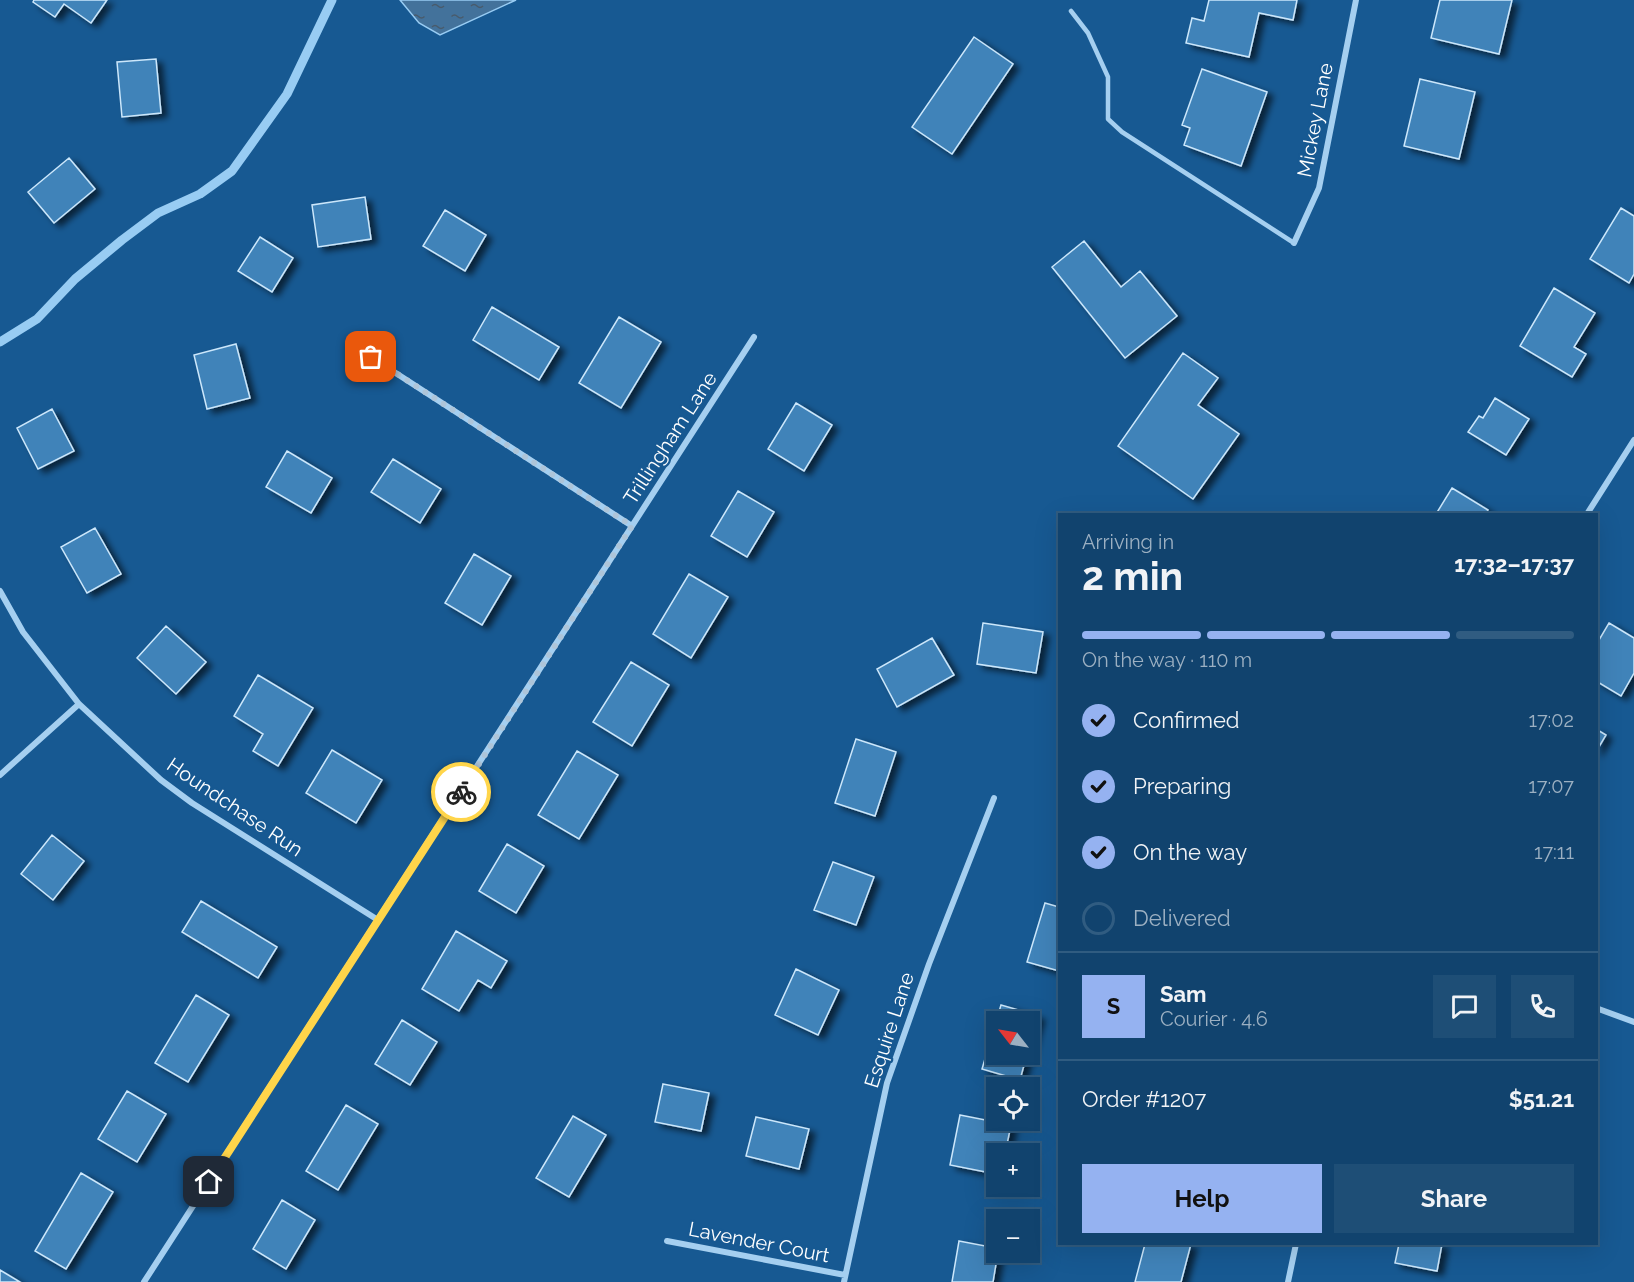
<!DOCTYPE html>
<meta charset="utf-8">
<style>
:root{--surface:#11436e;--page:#1e4e76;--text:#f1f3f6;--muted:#9cb0c2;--line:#305c81;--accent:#95b2f1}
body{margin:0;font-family:Raleway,sans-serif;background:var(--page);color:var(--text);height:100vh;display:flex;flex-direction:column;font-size:22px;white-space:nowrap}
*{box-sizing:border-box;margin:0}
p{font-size:20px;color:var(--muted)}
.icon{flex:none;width:33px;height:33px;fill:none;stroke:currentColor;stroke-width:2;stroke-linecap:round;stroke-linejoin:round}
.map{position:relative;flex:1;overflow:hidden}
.details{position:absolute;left:1058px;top:513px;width:540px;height:732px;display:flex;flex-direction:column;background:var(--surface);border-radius:0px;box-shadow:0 6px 24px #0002,0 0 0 2px var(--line)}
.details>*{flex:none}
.needle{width:39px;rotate:301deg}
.controls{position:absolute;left:986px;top:1011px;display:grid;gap:12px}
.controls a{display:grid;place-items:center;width:54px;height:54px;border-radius:0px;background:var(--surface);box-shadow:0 6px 24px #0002,0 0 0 2px var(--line);font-size:30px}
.pin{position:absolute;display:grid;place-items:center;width:51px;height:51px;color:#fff;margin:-26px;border-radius:12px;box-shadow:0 3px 9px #0006}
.courier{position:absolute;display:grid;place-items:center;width:60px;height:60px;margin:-30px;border:4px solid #ffd54a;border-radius:50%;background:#fff;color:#222;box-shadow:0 2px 8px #0007}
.overview em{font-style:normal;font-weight:700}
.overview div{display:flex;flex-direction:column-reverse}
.overview{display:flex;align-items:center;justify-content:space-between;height:102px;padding:0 24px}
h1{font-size:39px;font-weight:700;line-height:45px}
.bar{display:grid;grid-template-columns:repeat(4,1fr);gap:9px 6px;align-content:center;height:72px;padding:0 24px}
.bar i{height:8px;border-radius:4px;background:var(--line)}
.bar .selected{background:var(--accent)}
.bar p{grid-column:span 4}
.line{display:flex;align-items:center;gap:15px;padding:0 24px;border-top:2px solid var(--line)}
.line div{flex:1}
.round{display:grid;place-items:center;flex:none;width:63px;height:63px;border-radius:0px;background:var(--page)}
ol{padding:0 24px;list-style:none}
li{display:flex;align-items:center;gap:18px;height:66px}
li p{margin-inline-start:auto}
li .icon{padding:6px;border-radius:50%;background:var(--accent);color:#111;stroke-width:4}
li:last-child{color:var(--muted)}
li i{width:33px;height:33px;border:3px solid var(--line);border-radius:50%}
.primary-button{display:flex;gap:12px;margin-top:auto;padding:12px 24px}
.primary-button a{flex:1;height:69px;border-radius:0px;background:var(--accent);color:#111;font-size:24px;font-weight:700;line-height:69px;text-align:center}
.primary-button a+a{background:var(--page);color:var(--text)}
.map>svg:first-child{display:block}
.water{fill:url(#water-ripples);stroke:#98ccf3;stroke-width:1.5}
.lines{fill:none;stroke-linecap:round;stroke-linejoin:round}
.stream{stroke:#98ccf3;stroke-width:9}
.building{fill:#3f83b9;stroke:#cce7fb;stroke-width:1.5;filter:url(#shadow)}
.service{stroke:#a5cff0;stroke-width:4.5}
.minor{stroke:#a5cff0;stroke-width:6}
.done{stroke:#aec5d9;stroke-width:6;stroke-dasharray:0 10.8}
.route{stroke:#ffd54a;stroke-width:8}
.labels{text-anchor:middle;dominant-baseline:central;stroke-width:4.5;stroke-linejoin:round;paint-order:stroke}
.street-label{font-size:20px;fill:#fff;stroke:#175992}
</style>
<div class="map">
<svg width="1634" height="1282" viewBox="0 0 1634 1282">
<defs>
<pattern id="water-ripples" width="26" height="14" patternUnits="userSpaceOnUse" patternTransform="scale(1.5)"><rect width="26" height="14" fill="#43729b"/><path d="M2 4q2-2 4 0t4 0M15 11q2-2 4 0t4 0" fill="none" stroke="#485b6c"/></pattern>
<filter id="shadow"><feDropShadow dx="6" dy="4" stdDeviation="3" flood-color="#0009"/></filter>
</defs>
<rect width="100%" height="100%" fill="#175992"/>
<path class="water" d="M 400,0 L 516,0 L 440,35 L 419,23 Z"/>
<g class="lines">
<path class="stream" d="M 0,342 L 37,319 L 75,279 L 122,240 L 158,213 L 200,194 L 232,171 L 287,94 L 332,0"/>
</g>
<path class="building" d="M 34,0 L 107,0 L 91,23 L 64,4 L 55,17 L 33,2 Z
M 1209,0 L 1297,0 L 1293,20 L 1259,13 L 1249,57 L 1186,43 L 1192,18 L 1204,21 Z
M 1440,0 L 1512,0 L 1499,54 L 1431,38 Z
M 974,37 L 1013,64 L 952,154 L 912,127 Z
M 156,59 L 161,113 L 122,117 L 117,62 Z
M 1202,69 L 1267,92 L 1241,166 L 1184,145 L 1190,128 L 1182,125 Z
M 1420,79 L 1475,92 L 1459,159 L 1404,146 Z
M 69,158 L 95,189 L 54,223 L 28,192 Z
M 365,197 L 371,239 L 318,247 L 312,205 Z
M 1621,208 L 1634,216 L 1634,274 L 1629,283 L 1590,259 Z
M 445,210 L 486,235 L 465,271 L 423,246 Z
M 260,237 L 293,258 L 272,292 L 238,271 Z
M 1084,241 L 1121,287 L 1140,271 L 1177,316 L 1125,358 L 1052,267 Z
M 1554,288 L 1595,313 L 1574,347 L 1586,354 L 1572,377 L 1520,346 Z
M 492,307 L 559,347 L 539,380 L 473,340 Z
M 619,317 L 661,342 L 621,408 L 579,383 Z
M 236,344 L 250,398 L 207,409 L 194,355 Z
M 1183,353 L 1218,378 L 1198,405 L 1239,434 L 1193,499 L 1118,446 Z
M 1495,398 L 1529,419 L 1506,455 L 1468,432 L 1479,416 L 1483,418 Z
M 796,403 L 832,425 L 804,471 L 768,449 Z
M 52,409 L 74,451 L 38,469 L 17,428 Z
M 287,451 L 332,478 L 311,513 L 266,487 Z
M 393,459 L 441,489 L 420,523 L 371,492 Z
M 1452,488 L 1488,510 L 1485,514 L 1436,514 Z
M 738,491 L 774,512 L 747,557 L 711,536 Z
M 95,528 L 121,574 L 87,593 L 61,547 Z
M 474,554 L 511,576 L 482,625 L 445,603 Z
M 689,574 L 728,597 L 691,658 L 653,634 Z
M 983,623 L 1043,632 L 1036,673 L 977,664 Z
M 1609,623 L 1634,638 L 1634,673 L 1621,696 L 1596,681 L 1596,645 Z
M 166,626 L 206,662 L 176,694 L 137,658 Z
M 932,638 L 954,675 L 897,707 L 877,669 Z
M 631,662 L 669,685 L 632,746 L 593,722 Z
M 258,675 L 313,708 L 278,766 L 253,751 L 263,734 L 234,716 Z
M 1596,729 L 1606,735 L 1596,752 Z
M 856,739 L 896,752 L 875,816 L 835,803 Z
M 332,750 L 382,780 L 356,823 L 306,793 Z
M 577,751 L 618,775 L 579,839 L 538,815 Z
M 52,835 L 84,861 L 53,900 L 21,874 Z
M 507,844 L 544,866 L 516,913 L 479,891 Z
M 833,862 L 874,877 L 856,925 L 814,910 Z
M 201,901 L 277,947 L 258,978 L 182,932 Z
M 1045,903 L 1059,907 L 1059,971 L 1027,962 Z
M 456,931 L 507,961 L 491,988 L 478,980 L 459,1011 L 422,989 Z
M 796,969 L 839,990 L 818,1035 L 775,1015 Z
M 196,995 L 229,1015 L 188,1082 L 155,1063 Z
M 1001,1005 L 1039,1016 L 1029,1049 L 1029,1022 L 996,1022 L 996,1054 L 1027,1054 L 1020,1080 L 982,1069 Z
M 402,1020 L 437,1042 L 410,1085 L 375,1064 Z
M 663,1084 L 709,1093 L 701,1131 L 655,1122 Z
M 127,1091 L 166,1114 L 137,1162 L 98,1139 Z
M 346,1105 L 378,1124 L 338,1190 L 306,1171 Z
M 960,1115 L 1011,1125 L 1005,1154 L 996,1154 L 996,1174 L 950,1165 Z
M 573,1116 L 606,1135 L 569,1197 L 536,1178 Z
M 756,1117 L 809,1129 L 799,1169 L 746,1156 Z
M 81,1173 L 113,1192 L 66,1269 L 35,1251 Z
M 282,1200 L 315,1220 L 286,1269 L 253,1249 Z
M 959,1241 L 996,1248 L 996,1252 L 998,1252 L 993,1282 L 952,1282 Z
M 1145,1244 L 1191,1244 L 1181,1282 L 1135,1282 Z
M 1399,1244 L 1442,1244 L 1437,1271 L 1395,1263 Z
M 0,1270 L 20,1282 L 0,1282 Z"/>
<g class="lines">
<path class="service" d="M 1071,11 L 1088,33 L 1108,77 L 1108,119 L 1122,132 L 1294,243"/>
<path class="minor" d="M 1294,243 L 1319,188 L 1356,0
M 351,344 L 632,526
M 1587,514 L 1634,440
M 0,591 L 23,632 L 79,704 L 161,780 L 192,803 L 378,920
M 0,775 L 79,704
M 1596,1008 L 1634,1022
M 667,1241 L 845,1275
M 144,1282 L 754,337
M 844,1282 L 887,1083 L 929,964 L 994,798
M 1288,1282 L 1296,1244"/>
</g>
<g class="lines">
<path class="done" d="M 371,357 L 632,526 L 461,792"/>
<path class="route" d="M 209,1182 L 461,792"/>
</g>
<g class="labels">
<g class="street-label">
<text transform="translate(1315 120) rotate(-79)">Mickey Lane</text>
<text transform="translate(670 438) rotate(-57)">Trillingham Lane</text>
<text transform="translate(235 807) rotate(34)">Houndchase Run</text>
<text transform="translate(889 1030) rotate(-72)">Esquire Lane</text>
<text transform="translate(759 1242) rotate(11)">Lavender Court</text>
</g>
</g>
</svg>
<div class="controls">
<a><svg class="needle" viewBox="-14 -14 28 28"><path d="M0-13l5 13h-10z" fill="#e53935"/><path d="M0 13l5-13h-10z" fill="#9cb0c2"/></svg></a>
<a><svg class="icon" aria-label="locate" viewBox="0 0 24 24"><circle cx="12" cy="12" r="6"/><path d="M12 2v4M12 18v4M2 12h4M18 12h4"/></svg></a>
<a>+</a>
<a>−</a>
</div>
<div class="pin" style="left:371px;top:357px;background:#ea580c"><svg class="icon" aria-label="bag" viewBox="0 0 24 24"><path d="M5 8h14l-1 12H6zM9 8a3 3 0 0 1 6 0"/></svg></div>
<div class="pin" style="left:209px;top:1182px;background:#1f2937"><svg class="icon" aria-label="home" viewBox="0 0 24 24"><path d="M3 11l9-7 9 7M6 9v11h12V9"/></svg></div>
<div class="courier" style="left:461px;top:792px"><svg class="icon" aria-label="bike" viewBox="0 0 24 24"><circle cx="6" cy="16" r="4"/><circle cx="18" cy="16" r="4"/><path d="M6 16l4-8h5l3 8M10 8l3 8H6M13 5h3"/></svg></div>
<section class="details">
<div class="overview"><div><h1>2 min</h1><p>Arriving in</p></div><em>17:32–17:37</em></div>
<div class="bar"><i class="selected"></i><i class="selected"></i><i class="selected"></i><i></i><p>On the way · 110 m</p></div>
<ol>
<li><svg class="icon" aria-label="check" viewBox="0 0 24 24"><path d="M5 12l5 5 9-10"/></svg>Confirmed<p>17:02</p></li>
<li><svg class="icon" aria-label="check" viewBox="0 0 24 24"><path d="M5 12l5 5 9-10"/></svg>Preparing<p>17:07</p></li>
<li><svg class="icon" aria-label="check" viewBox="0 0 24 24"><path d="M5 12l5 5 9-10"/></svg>On the way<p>17:11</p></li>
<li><i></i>Delivered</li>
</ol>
<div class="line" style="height:108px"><b class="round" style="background:var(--accent);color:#111">S</b><div><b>Sam</b><p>Courier · 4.6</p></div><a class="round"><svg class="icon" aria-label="chat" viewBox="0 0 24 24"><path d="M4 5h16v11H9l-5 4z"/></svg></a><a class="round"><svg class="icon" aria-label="phone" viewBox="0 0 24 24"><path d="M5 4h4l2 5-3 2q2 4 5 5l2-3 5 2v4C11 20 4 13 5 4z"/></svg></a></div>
<div class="line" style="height:78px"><div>Order #1207</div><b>$51.21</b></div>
<div class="primary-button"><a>Help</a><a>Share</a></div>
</section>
</div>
